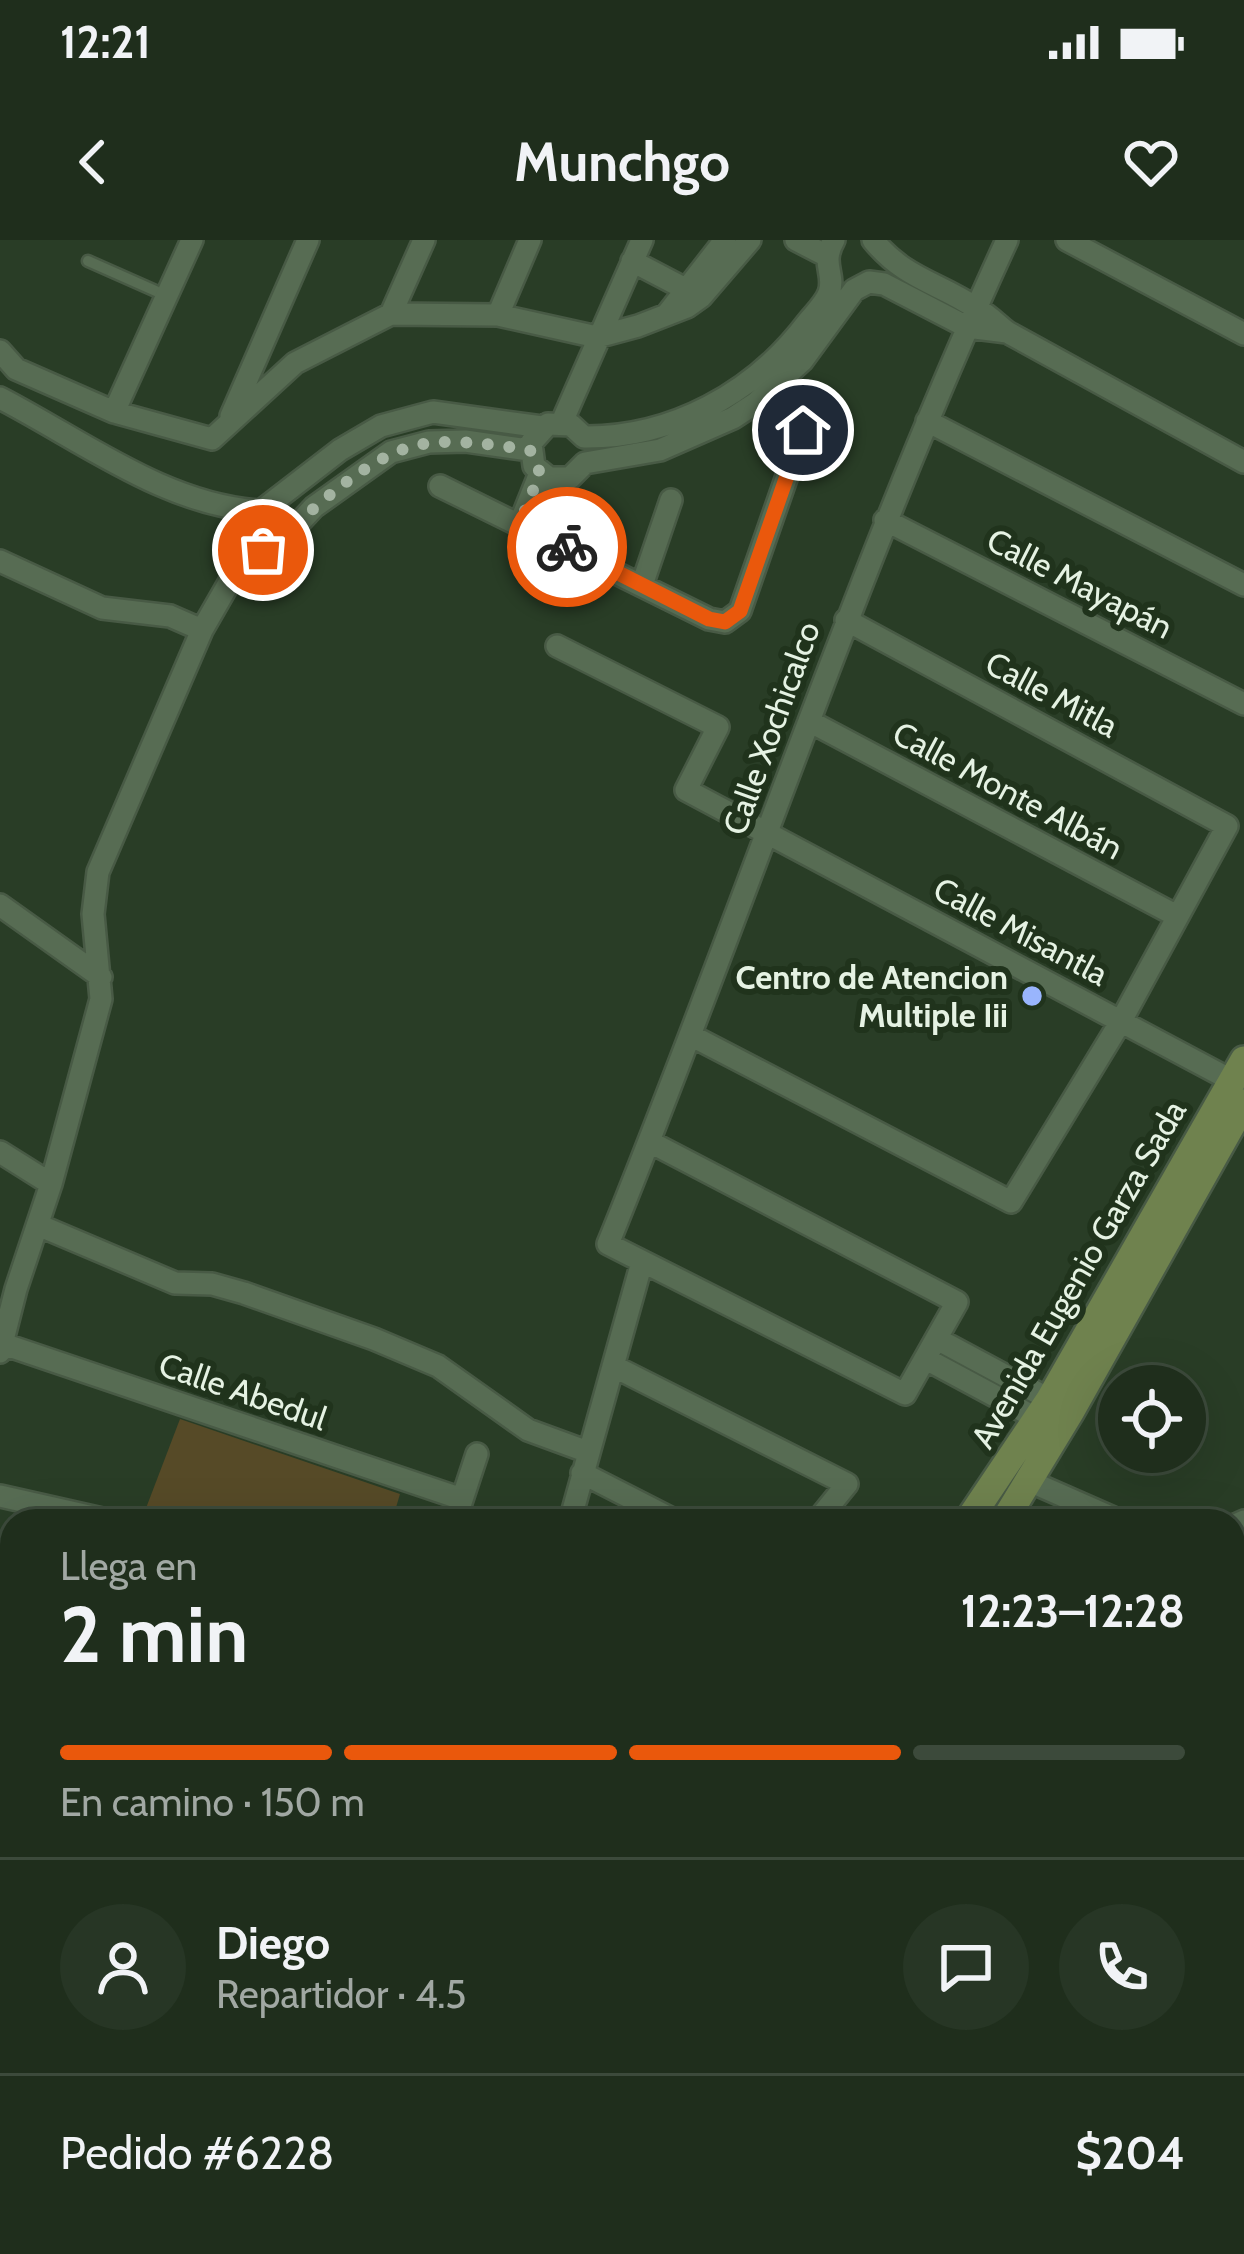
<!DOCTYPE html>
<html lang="es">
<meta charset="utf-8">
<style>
:root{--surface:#1f2e1c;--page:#273625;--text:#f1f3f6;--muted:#a1a8a3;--line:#3c4a3b;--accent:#ea580c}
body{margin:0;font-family:Cabin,sans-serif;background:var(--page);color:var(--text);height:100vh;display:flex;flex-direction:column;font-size:45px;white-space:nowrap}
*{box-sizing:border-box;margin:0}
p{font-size:39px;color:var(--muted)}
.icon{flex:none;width:66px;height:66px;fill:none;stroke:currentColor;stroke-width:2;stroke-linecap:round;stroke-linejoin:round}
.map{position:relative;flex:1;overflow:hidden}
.sheet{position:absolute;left:0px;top:1269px;width:1245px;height:747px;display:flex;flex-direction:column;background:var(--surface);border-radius:36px 36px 0 0;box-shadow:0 12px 48px #0002,0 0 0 3px var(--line)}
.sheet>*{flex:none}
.controls{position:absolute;left:1098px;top:1125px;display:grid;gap:24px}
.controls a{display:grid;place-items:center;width:108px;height:108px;border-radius:50%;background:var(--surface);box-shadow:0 12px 48px #0002,0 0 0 3px var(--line);font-size:60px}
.pin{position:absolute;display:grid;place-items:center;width:102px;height:102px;color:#fff;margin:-51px;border:6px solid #fff;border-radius:50%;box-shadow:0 3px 12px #0007}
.courier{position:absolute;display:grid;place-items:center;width:120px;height:120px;margin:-60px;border:9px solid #ea580c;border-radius:50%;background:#fff;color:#222;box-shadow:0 3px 15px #0007}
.headline em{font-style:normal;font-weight:700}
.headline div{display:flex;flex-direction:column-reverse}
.headline{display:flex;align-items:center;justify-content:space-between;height:204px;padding:0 60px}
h1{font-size:78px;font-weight:700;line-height:90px}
.bar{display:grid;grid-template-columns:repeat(4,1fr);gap:18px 12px;align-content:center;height:144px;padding:0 60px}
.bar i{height:15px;border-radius:9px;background:var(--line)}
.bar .current{background:var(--accent)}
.bar p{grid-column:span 4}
.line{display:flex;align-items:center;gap:30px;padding:0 60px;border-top:3px solid var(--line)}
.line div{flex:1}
.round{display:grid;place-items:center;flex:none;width:126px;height:126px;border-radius:63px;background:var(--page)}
.status{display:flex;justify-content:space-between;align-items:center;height:84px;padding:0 60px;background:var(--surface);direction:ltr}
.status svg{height:33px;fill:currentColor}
header{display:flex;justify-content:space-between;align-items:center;height:156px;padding:0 60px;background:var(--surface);font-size:54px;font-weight:700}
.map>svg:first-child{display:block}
.green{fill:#564a27}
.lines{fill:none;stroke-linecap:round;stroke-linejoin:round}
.service-casing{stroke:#485a45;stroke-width:15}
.minor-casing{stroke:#485a45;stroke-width:26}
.secondary-casing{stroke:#485a45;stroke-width:32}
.trunk-casing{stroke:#485a45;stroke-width:38}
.service{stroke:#576c53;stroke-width:10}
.minor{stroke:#576c53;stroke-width:21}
.secondary{stroke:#6f824e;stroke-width:27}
.trunk{stroke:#98a746;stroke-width:33}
.done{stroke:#a3b3a1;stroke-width:12;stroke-dasharray:0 21.6}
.route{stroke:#ea580c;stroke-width:15}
.poi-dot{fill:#99b5fd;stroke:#20331c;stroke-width:4.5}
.labels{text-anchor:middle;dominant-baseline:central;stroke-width:12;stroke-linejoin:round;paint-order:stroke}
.street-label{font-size:33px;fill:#e5f2e3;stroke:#20331c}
.poi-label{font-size:33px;font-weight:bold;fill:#e5f2e3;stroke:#20331c;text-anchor:end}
</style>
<div class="status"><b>12:21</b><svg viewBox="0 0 49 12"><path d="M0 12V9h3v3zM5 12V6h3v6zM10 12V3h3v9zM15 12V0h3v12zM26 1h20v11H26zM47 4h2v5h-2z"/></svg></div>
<header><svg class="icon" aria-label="back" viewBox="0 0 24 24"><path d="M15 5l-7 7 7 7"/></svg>Munchgo<svg class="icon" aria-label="heart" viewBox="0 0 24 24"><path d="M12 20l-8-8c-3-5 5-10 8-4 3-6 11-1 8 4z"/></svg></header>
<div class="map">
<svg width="1244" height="2014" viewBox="0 0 1244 2014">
<rect width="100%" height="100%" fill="#293d26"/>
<path class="green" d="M 180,1179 L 400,1254 L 392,1281 L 166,1281 L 143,1276 Z"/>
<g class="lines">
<defs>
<path id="service" d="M 88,21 L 167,56"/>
<path id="minor" d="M 796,0 L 827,16
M 834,0 C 820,24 836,34 829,53 C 825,64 814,74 807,83 C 754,153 672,198 584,197 L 571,185 L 548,184 L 531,203 L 534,226 L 549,238 L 570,238 L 585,223 L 660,210 L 733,178 L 756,163 L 802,121 L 854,50 L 869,42 L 884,44 L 967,87 L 1007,92
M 873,0 C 905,39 937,42 976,68 C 987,74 997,84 1007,92 L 1244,222
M 1067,0 L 1244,94
M 632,21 L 695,54
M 668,73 L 725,0
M 391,74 L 424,0
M 498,75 L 530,0
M 0,111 L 16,129 L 114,172 L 212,199 L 295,123 L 391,74 L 498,75 L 597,97 L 638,86 L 687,67 L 701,57 L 750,0
M 0,158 C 83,201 167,266 261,271 L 286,297
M 114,172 L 192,0
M 231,176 L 308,0
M 927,181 L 1244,345
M 562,182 L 642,0
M 440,246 L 709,379 L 725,382 L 740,371 L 803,190
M 885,280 L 1244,464
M 520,283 L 540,233
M 536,291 L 560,240
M 0,321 L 102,368 L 170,376 L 202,390
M 241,322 L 286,297 L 314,267 L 391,212 L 429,202 L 465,201 L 529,210
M 642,345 L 671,260
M 557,406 L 718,487 L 686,550 L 1244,847
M 809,481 L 1177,676
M 0,665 L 101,737
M 692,796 L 1011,962 L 1121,781 L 1227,586 L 846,380
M 650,902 L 957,1062 L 905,1154 L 608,1004 C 744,670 856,328 1007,0
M 0,912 L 51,944
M 38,985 L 175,1043 L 212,1044 L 244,1053 L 374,1099 L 438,1126 L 528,1190 L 588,1212
M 937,1099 L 1060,1165
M 3,1104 L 462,1259
M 0,1112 L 16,1049 L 51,944 L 101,759 L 93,674 L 98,632 L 202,390 L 241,322 L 261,271 L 340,210 L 381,186 L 433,172 L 542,187
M 926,1119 L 1047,1184
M 613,1126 L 847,1244 L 817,1281
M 582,1233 L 676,1281
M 1029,1241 L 1120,1281
M 0,1256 L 111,1281
M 455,1281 L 477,1214
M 570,1281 L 642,1022
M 1233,1286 L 1244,1281
M 1233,1377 L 1244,1385
M 1233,1664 L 1244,1669
M 0,1756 L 12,1750
M 1233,1808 L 1244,1813
M 0,1876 L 12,1895
M 1233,1967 L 1244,1938
M 84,2014 L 102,2004
M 279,2014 L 291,2004
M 455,2014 L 466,2004
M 1215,2014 L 1219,2004"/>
<path id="secondary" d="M 968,1281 L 1050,1159 L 1244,820
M 1004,1281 L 1071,1171 L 1244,863"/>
<path id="trunk" d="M 0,1567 L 12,1574
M 0,1617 L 12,1624
M 774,2004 L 800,2014
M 1033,2004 L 1057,2014"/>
</defs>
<use href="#service" class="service-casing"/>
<use href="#minor" class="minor-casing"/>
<use href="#secondary" class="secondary-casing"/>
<use href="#trunk" class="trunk-casing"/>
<use href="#service" class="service"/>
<use href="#minor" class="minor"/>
<use href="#secondary" class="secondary"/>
<use href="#trunk" class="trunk"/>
</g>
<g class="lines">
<path class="done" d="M 263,310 C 287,297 301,279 321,262 C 403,195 427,195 530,210 L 540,233 L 520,283 L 567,307"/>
<path class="route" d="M 567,307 L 709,379 L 725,382 L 740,371 L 803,190"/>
</g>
<circle class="poi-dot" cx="1032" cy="756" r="12"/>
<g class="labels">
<g class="street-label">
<text transform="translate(1080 343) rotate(27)">Calle Mayapán</text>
<text transform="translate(1052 454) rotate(28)">Calle Mitla</text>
<text transform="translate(771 488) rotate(-70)">Calle Xochicalco</text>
<text transform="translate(1008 550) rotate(28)">Calle Monte Albán</text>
<text transform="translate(1021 691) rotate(28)">Calle Misantla</text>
<text transform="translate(1078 1034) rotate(-60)">Avenida Eugenio Garza Sada</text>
<text transform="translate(243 1151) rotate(19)">Calle Abedul</text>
</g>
<g class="poi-label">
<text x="1008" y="737">Centro de Atencion<tspan x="1008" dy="38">Multiple Iii</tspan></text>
</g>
</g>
</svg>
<div class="controls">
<a><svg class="icon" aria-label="locate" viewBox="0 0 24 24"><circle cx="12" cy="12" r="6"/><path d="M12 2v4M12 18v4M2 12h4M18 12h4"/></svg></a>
</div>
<div class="pin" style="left:263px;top:310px;background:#ea580c"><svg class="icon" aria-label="bag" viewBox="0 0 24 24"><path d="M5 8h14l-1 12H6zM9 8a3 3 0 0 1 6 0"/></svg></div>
<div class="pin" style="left:803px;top:190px;background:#1f2937"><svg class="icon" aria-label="home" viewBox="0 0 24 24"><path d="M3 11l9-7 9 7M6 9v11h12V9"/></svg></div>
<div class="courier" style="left:567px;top:307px"><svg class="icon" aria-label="bike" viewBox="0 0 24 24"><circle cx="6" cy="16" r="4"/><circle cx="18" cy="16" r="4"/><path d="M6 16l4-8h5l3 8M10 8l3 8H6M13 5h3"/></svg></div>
<section class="sheet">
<div class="headline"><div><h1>2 min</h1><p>Llega en</p></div><em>12:23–12:28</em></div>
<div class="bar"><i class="current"></i><i class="current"></i><i class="current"></i><i></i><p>En camino · 150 m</p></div>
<div class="line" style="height:216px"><a class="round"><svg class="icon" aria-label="person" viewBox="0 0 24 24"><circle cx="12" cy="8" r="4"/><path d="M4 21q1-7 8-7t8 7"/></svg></a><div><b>Diego</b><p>Repartidor · 4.5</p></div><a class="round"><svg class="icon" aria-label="chat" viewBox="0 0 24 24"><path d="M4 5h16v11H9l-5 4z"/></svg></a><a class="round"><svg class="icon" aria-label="phone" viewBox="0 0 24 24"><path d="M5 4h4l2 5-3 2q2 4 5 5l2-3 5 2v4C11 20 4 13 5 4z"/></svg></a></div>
<div class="line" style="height:156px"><div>Pedido #6228</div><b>$204</b></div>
</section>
</div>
